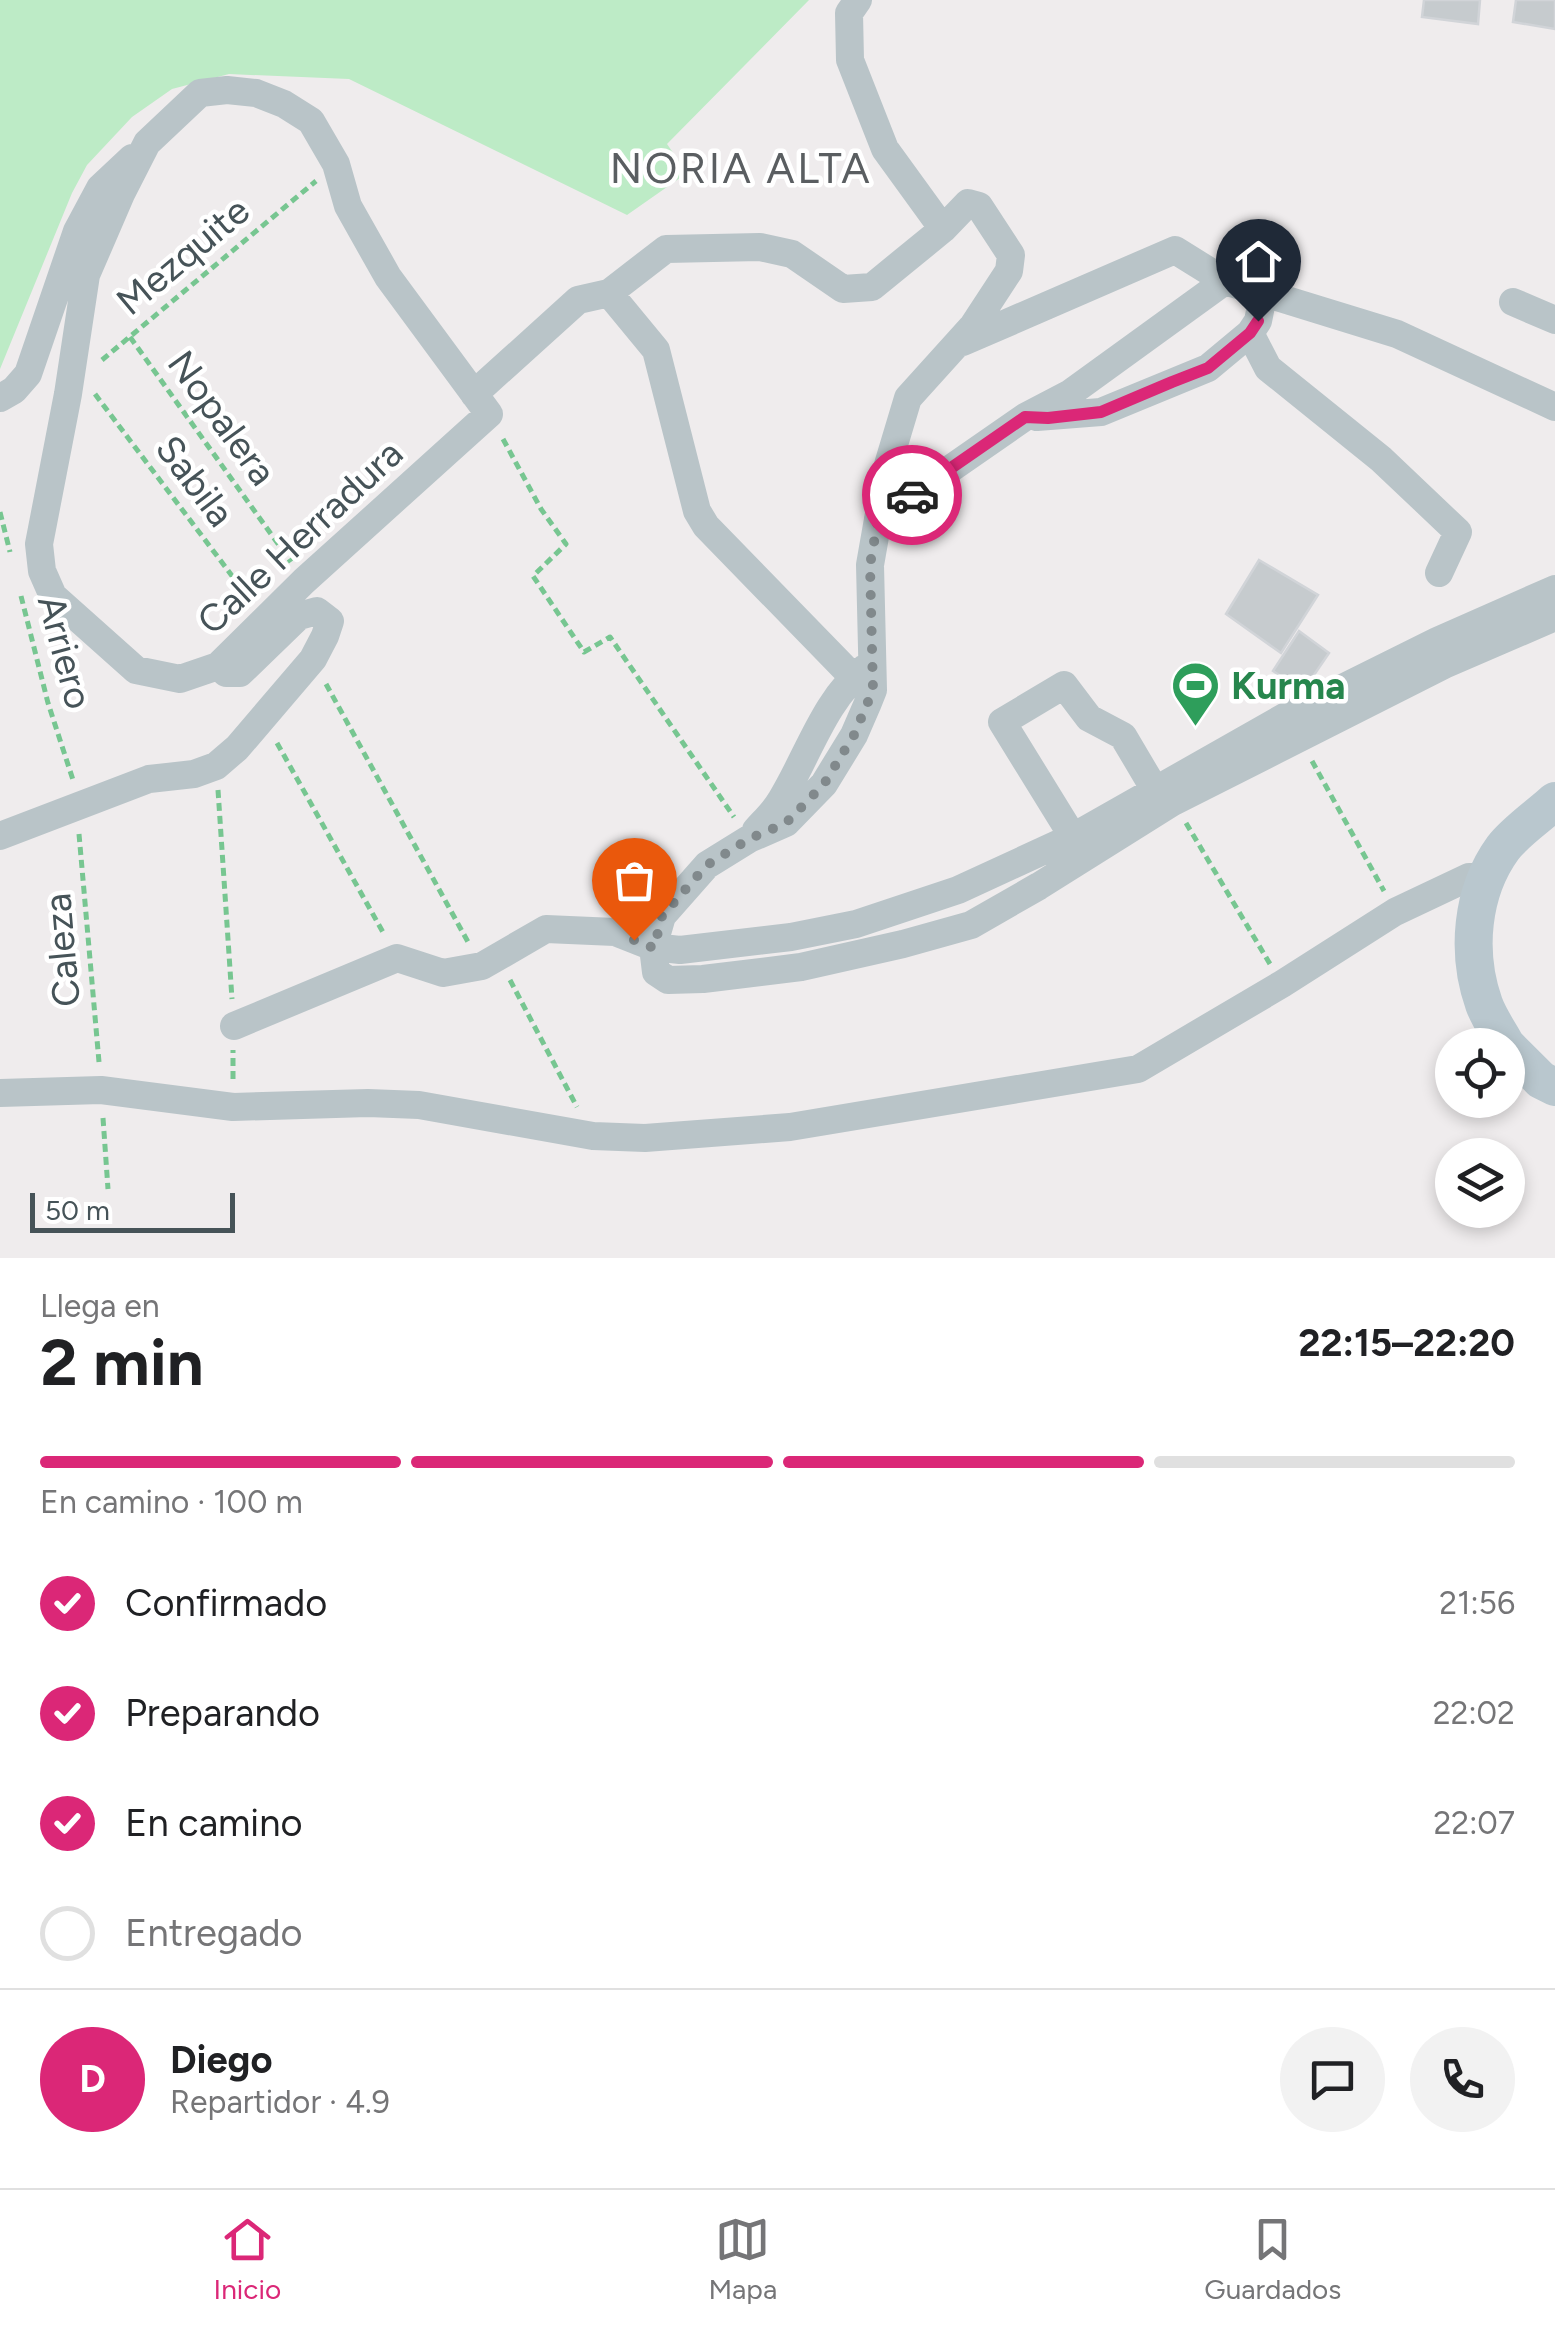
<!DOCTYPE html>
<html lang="es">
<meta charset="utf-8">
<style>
:root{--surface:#fff;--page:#f2f2f2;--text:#202124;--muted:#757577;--line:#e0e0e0;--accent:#db2777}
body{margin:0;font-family:Figtree,sans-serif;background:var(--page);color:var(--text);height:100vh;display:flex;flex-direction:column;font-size:38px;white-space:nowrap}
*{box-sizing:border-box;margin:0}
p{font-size:32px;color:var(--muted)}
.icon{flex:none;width:55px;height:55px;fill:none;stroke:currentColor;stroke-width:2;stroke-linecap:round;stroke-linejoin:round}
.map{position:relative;height:1258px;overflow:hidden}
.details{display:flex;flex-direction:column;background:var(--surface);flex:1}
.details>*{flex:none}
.buttons{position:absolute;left:1435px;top:1028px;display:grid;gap:20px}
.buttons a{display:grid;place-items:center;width:90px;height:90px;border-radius:50%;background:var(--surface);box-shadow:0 5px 15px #0003;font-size:50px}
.scale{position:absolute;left:30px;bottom:25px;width:205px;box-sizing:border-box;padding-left:10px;border:5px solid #465358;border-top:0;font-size:28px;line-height:35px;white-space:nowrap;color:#465358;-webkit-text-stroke:8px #fff;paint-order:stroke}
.pin{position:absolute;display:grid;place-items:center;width:85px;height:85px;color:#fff;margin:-102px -42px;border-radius:50% 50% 50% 0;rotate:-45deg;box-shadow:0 0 10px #0007}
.pin .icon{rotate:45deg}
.courier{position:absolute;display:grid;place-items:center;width:100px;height:100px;margin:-50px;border:8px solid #db2777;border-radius:50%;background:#fff;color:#222;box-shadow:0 2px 12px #0007}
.head em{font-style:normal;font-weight:700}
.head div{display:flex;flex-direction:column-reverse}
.head{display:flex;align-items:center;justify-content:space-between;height:170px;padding:0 40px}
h1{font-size:65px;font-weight:700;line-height:75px}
.bar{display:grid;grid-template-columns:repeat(4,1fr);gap:15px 10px;align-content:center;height:120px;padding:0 40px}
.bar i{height:12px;border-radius:8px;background:var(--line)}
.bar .selected{background:var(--accent)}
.bar p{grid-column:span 4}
.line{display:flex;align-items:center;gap:25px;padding:0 40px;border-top:2px solid var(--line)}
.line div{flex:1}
.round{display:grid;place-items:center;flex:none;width:105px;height:105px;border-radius:52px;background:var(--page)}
ol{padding:0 40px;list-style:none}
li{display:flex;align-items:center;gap:30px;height:110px}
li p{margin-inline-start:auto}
li .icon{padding:10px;border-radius:50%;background:var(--accent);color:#fff;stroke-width:4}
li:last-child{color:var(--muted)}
li i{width:55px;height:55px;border:5px solid var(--line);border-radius:50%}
.menu{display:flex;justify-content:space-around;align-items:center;height:140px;border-top:2px solid var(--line);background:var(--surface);font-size:28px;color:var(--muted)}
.menu a{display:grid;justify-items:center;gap:5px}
.menu .selected{color:var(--accent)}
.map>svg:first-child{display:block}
.green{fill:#bdebc6}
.building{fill:#c6cbce;stroke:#d1d4d8;stroke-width:2.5}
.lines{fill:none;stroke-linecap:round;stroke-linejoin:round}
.path{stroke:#77c691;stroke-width:5;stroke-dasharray:8 5;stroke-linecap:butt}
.minor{stroke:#b9c4c8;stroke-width:28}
.secondary{stroke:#b9c7ce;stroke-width:38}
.done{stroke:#81898c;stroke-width:10;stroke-dasharray:0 18}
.route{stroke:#db2777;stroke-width:12}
.labels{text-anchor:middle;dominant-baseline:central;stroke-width:9;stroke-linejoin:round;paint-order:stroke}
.street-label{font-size:38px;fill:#465358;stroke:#fff}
.leisure-label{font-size:38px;font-weight:bold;fill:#27864d;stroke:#fff;text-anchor:start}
.quarter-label{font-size:42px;letter-spacing:2.5px;fill:#5a5e61;stroke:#fff}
</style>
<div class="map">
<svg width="1555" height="1258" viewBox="0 0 1555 1258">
<rect width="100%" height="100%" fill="#efeced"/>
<path class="green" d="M 0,0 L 809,0 L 667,144 L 687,173 L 627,215 L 349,79 L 229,74 L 172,89 L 132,117 L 87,165 L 72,193 L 0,369 Z"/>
<path class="building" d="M 1424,0 L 1480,0 L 1478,24 L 1422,17 Z
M 1516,0 L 1555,0 L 1555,29 L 1513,22 Z
M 1259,560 L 1318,595 L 1281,653 L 1226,614 Z
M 1299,631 L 1329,653 L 1303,691 L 1273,671 Z"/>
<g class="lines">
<path class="path" d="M 130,337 L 291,562
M 102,360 L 316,181
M 95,394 L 251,601
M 503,439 L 541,509 L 566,544 L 533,576 L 584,652 L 610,637 L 734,817
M 0,512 L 10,552
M 21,596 L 48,703 L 74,783
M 326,684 L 468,942
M 277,743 L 384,934
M 1312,761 L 1384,891
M 218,790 L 232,999
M 1186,823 L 1270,964
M 79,834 L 99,1062
M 510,980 L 577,1107
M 233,1079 L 233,1050
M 103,1118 L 108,1189"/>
<path class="minor" d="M 858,0 L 849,13 L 850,60 L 885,149 L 943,229
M 227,90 L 256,93 L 284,104 L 311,121 L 336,164 L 348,206 L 388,277 L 489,414 L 304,581 L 218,666 L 180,679 L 136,670 L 53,596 L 42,571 L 39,544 L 68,394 L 86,275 L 121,194 L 147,143 L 200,93 Z
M 609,293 L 656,350 L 697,511 L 706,526 L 853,677 L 873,690
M 1513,302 L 1555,320
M 1250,333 L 1268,368 L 1381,459 L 1458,532 L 1439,573
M 963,342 L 1175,250 L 1225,281 L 1397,334 L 1555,407
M 474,394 L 578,300 L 609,293 L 666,249 L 760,247 L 792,254 L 843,289 L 872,287 L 943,229 L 968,203 L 979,206 L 1011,255 L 1009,271 L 973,326 L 908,398 L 887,468 L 870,565 L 873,690 L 867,705 L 854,735 L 824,784 L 786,823 L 749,839 L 707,865 L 662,916 L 653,947 L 656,972 L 668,980 L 703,979 L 801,967 L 903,944 L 971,925 L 1039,886 L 1173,802 L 1444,665 L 1555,617
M 0,398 L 14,390 L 28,374 L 77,231 L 100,188 L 132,158
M 1037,417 L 1101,412 L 1208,368 L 1250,333 L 1258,321 L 1261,306 L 1247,286
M 878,519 L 1025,417 L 1069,394 L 1225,281
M 756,830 C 765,820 775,811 781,800 C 807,758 825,698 865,668
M 0,836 L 149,779 L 194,774 L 216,766 L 237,748 L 313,659 L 325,636 L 330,621 L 317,611 L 299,616 L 240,673 L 226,673 L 218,666
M 1073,837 L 1002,722 L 1064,685 L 1089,718 L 1123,736 L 1155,790
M 234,1026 L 397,958 L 443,973 L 482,966 L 546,929 L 615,932 L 653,947 L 680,950 L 791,937 L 856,924 L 958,890 L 1073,837 L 1288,715 L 1437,641 L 1555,589
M 0,1093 L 101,1090 L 233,1107 L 368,1103 L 419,1105 L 593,1136 L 645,1138 L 790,1127 L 1138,1069 L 1282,984 L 1395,912 L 1469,877 L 1488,877"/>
<path class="secondary" d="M 1506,1045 C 1499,1032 1489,1018 1484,1004 C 1466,953 1471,892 1503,848 C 1515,832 1540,815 1555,801
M 1508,1047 L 1541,1080 L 1555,1087"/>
</g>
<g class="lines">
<path class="done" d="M 634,940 L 654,948 L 662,916 L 707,865 L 749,839 L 786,823 L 824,784 L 854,735 L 873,690 L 870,565 L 878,519 L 912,495"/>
<path class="route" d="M 912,495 L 1025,417 L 1048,418 L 1101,412 L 1172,382 L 1208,368 L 1250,333 L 1258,321"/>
</g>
<defs>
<symbol id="stadium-pin" viewBox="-11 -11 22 30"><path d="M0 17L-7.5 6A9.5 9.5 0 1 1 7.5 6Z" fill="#2e9e5b" stroke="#fff"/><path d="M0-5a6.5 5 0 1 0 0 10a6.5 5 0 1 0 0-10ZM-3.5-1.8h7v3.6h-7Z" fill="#fff"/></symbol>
</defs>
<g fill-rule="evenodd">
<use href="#stadium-pin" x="1168" y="658" width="55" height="75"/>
</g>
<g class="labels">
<g class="street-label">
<text transform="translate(183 256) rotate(-40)">Mezquite</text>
<text transform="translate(222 418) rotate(54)">Nopalera</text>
<text transform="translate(195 481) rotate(53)">Sabila</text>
<text transform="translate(300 537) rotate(-43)">Calle Herradura</text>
<text transform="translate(65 652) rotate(75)">Arriero</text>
<text transform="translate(62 950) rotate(-95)">Caleza</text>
</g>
<g class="leisure-label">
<text x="1231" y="686">Kurma</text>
</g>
<g class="quarter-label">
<text x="741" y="168">NORIA ALTA</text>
</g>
</g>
</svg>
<div class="buttons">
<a><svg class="icon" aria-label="locate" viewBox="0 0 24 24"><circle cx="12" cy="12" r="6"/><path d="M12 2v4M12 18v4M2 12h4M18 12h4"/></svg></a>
<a><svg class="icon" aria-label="layers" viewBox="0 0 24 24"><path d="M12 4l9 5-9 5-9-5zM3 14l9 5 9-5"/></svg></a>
</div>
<div class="scale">50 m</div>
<div class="pin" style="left:634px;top:940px;background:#ea580c"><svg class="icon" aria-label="bag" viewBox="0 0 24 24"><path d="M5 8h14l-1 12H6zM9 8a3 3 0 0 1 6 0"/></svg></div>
<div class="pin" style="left:1258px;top:321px;background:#1f2937"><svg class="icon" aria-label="home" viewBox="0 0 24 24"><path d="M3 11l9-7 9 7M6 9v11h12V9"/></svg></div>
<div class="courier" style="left:912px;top:495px"><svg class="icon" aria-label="car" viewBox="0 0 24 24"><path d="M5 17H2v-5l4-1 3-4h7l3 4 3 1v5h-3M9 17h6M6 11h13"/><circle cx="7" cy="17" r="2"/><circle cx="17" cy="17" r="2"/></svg></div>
</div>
<section class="details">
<div class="head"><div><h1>2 min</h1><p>Llega en</p></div><em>22:15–22:20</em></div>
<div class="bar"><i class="selected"></i><i class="selected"></i><i class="selected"></i><i></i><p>En camino · 100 m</p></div>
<ol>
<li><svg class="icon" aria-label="check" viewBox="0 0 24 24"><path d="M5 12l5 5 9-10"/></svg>Confirmado<p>21:56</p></li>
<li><svg class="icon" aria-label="check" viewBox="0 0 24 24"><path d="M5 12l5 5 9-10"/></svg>Preparando<p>22:02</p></li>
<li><svg class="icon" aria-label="check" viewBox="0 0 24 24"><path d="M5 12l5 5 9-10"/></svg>En camino<p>22:07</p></li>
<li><i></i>Entregado</li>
</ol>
<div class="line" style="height:180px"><b class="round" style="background:var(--accent);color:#fff">D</b><div><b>Diego</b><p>Repartidor · 4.9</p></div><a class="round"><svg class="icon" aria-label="chat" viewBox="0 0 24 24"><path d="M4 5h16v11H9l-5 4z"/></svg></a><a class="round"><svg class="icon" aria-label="phone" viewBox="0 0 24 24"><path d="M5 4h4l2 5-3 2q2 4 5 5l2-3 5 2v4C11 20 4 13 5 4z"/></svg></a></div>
</section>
<nav class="menu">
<a class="selected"><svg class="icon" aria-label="home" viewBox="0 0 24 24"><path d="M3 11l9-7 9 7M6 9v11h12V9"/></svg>Inicio</a>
<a><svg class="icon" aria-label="map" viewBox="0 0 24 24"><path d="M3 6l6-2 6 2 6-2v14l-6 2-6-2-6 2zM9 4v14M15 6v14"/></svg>Mapa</a>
<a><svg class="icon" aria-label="saved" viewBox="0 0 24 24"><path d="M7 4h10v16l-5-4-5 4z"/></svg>Guardados</a>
</nav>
